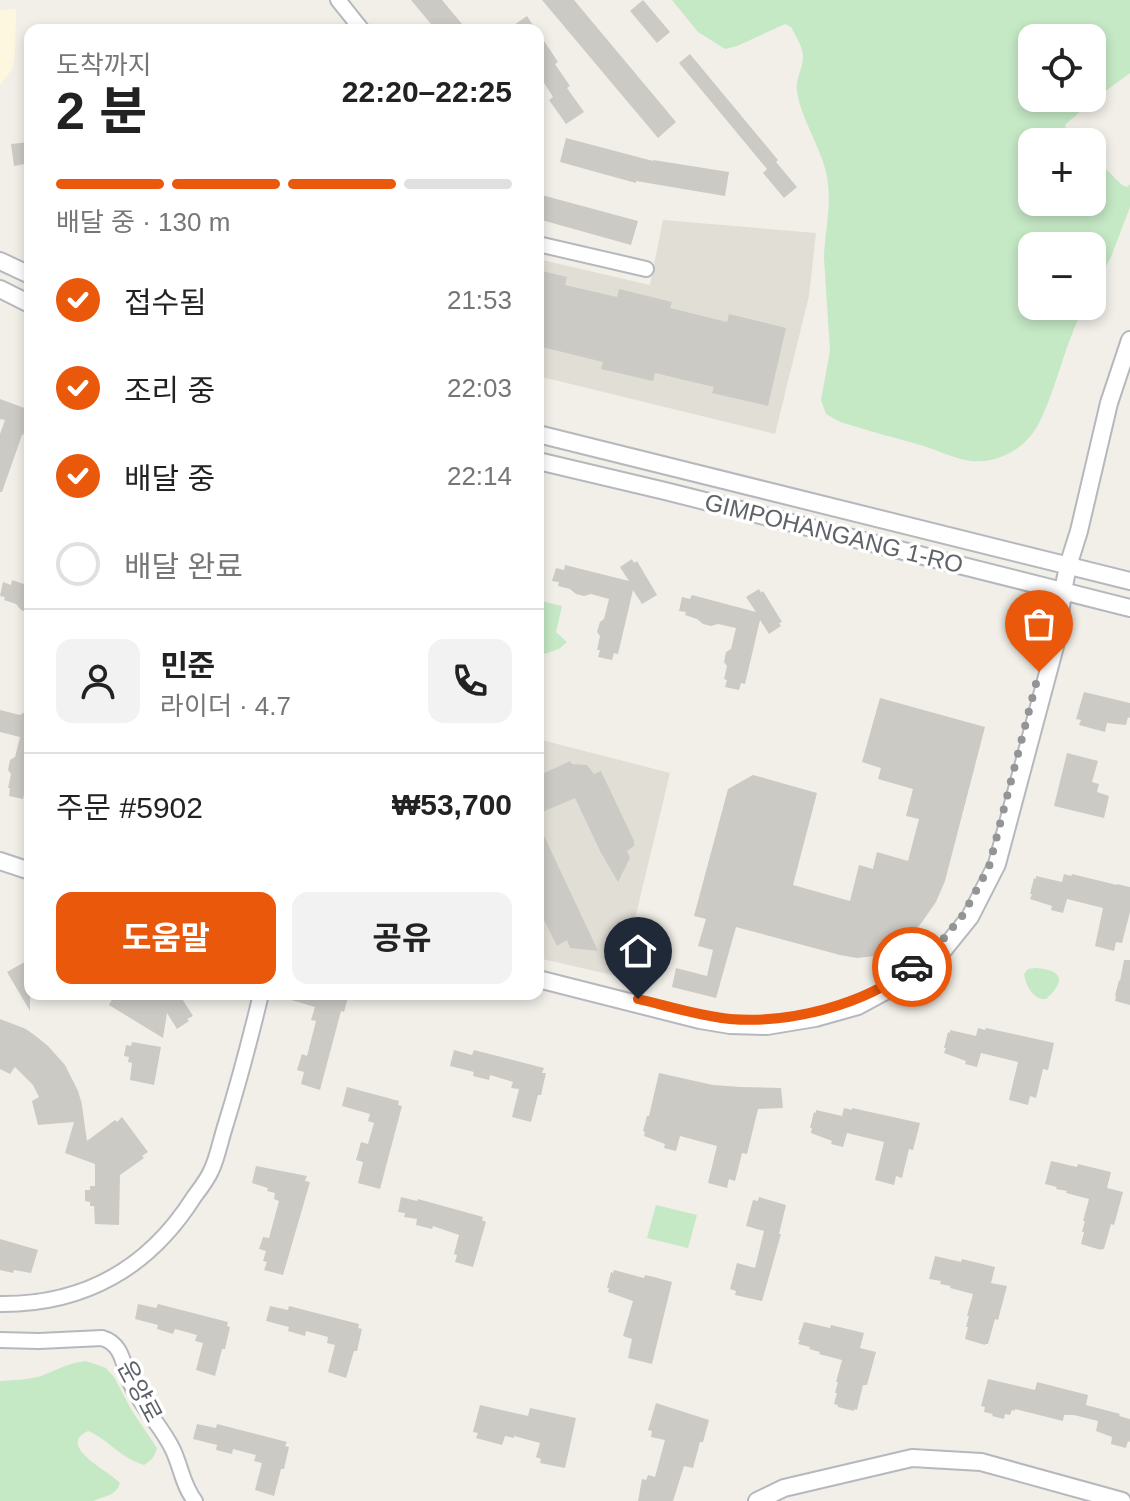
<!DOCTYPE html>
<html lang="ko">
<meta charset="utf-8">
<style>
:root{--surface:#fff;--page:#f2f2f2;--text:#222;--muted:#767676;--line:#e0e0e0;--accent:#ea580c}
body{margin:0;font-family:Helvetica,"Noto Sans KR",sans-serif;background:var(--page);color:var(--text);height:100vh;display:flex;flex-direction:column;font-size:30px;white-space:nowrap}
*{box-sizing:border-box;margin:0}
p{font-size:26px;color:var(--muted)}
.icon{flex:none;width:44px;height:44px;fill:none;stroke:currentColor;stroke-width:2;stroke-linecap:round;stroke-linejoin:round}
.map{position:relative;flex:1;overflow:hidden}
.details{position:absolute;left:24px;top:24px;width:520px;height:976px;display:flex;flex-direction:column;background:var(--surface);border-radius:16px;box-shadow:0 4px 12px #0003}
.details>*{flex:none}
.fabs{position:absolute;left:1018px;top:24px;display:grid;gap:16px}
.fabs a{display:grid;place-items:center;width:88px;height:88px;border-radius:16px;background:var(--surface);box-shadow:0 4px 12px #0003;font-size:40px}
.pin{position:absolute;display:grid;place-items:center;width:68px;height:68px;color:#fff;margin:-82px -34px;border-radius:50% 50% 50% 0;rotate:-45deg;box-shadow:0 0 8px #0007}
.pin .icon{rotate:45deg}
.courier{position:absolute;display:grid;place-items:center;width:80px;height:80px;margin:-40px;border:6px solid #ea580c;border-radius:50%;background:#fff;color:#222;box-shadow:0 2px 10px #0007}
.headline em{font-style:normal;font-weight:700}
.headline div{display:flex;flex-direction:column-reverse}
.headline{display:flex;align-items:center;justify-content:space-between;height:136px;padding:0 32px}
h1{font-size:52px;font-weight:700;line-height:60px}
.bar{display:grid;grid-template-columns:repeat(4,1fr);gap:12px 8px;align-content:center;height:96px;padding:0 32px}
.bar i{height:10px;border-radius:6px;background:var(--line)}
.bar .active{background:var(--accent)}
.bar p{grid-column:span 4}
.line{display:flex;align-items:center;gap:20px;padding:0 32px;border-top:2px solid var(--line)}
.line div{flex:1}
.round{display:grid;place-items:center;flex:none;width:84px;height:84px;border-radius:16px;background:var(--page)}
ol{padding:0 32px;list-style:none}
li{display:flex;align-items:center;gap:24px;height:88px}
li p{margin-inline-start:auto}
li .icon{padding:8px;border-radius:50%;background:var(--accent);color:#fff;stroke-width:4}
li:last-child{color:var(--muted)}
li i{width:44px;height:44px;border:4px solid var(--line);border-radius:50%}
.action{display:flex;gap:16px;margin-top:auto;padding:16px 32px}
.action a{flex:1;height:92px;border-radius:16px;background:var(--accent);color:#fff;font-size:32px;font-weight:700;line-height:92px;text-align:center}
.action a+a{background:var(--page);color:var(--text)}
.map>svg:first-child{display:block}
.commercial{fill:#fef7e0}
.education{fill:#e1ded6}
.green{fill:#c5e8c5;fill-rule:evenodd}
.building{fill:#cccac5}
.lines{fill:none;stroke-linecap:round;stroke-linejoin:round}
.minor-casing{stroke:#b5b8bc;stroke-width:18}
.tertiary-casing{stroke:#b5b8bc;stroke-width:20}
.minor{stroke:#fff;stroke-width:14}
.tertiary{stroke:#fff;stroke-width:16}
.done{stroke:#929495;stroke-width:8;stroke-dasharray:0 14.4}
.route{stroke:#ea580c;stroke-width:10}
.labels{text-anchor:middle;dominant-baseline:central;stroke-width:7;stroke-linejoin:round;paint-order:stroke}
.street-label{font-size:24px;fill:#5f6368;stroke:#fff}
</style>
<div class="map">
<svg width="1130" height="1501" viewBox="0 0 1130 1501">
<rect width="100%" height="100%" fill="#f1efe8"/>
<path class="commercial" d="M 16,9 L 15,53 L 12,69 L 0,85 L 0,10 Z"/>
<path class="education" d="M 663,220 L 816,233 L 809,296 L 775,434 L 538,376 L 538,259 L 650,285 Z
M 538,739 L 670,773 L 621,977 L 538,958 Z"/>
<path class="green" d="M 672,0 L 1130,0 L 1130,73 L 1092,101 L 1065,125 L 1066,129 L 1079,142 L 1032,142 L 1032,202 L 1092,202 L 1092,155 L 1122,185 L 1127,187 L 1130,184 L 1130,207 L 1111,257 L 1092,293 L 1092,246 L 1032,246 L 1032,306 L 1085,306 C 1065,342 1058,384 1040,421 C 1028,447 1000,464 970,461 C 952,458 935,449 917,444 C 892,437 866,430 840,422 L 826,414 L 821,400 L 830,351 L 824,258 C 825,227 833,204 826,172 C 820,146 800,116 797,91 C 795,78 804,67 803,55 C 802,45 795,35 791,27 L 785,24 L 737,46 L 725,49 L 698,32 ZM 1092,38 L 1092,98 L 1032,98 L 1032,38 Z
M 538,600 L 562,606 L 556,632 L 567,642 L 559,649 L 538,656 Z
M 1036,968 C 1063,970 1066,981 1046,999 C 1033,1000 1026,986 1024,974 L 1028,969 Z
M 656,1205 L 697,1215 L 688,1248 L 647,1238 Z
M 86,1361 L 106,1368 L 114,1377 L 132,1411 L 157,1448 C 155,1456 152,1460 144,1465 C 120,1458 108,1439 88,1431 C 55,1446 111,1472 120,1483 L 118,1488 L 112,1494 L 93,1501 L 0,1501 L 0,1381 C 14,1380 28,1380 41,1376 C 56,1370 69,1363 86,1361 Z"/>
<path class="building" d="M 411,0 L 442,0 L 467,30 L 436,30 Z
M 542,0 L 574,0 L 676,122 L 658,138 Z
M 643,0 L 670,32 L 657,43 L 630,11 Z
M 527,16 L 536,30 L 507,30 Z
M 538,32 L 558,62 L 555,64 L 570,86 L 567,88 L 584,112 L 566,124 L 549,100 L 553,97 L 539,75 L 543,72 L 538,65 Z
M 690,54 L 778,160 L 776,162 L 797,187 L 784,198 L 763,173 L 767,169 L 679,63 Z
M 566,138 L 653,161 L 653,160 L 729,172 L 725,196 L 636,181 L 636,183 L 560,162 Z
M 30,142 L 30,163 L 14,166 L 11,144 Z
M 538,194 L 638,221 L 631,245 L 538,219 Z
M 538,270 L 567,277 L 565,285 L 617,297 L 619,289 L 672,302 L 670,308 L 727,322 L 729,314 L 786,328 L 768,406 L 712,393 L 714,387 L 655,373 L 653,381 L 601,369 L 603,362 L 538,346 Z
M 0,399 L 30,410 L 30,431 L 22,435 L 2,492 L 0,492 L 0,434 L 5,420 L 0,419 Z
M 632,559 L 634,563 L 637,561 L 657,595 L 642,604 L 633,590 L 618,654 L 614,653 L 612,660 L 598,657 L 600,650 L 597,650 L 600,636 L 597,632 L 600,622 L 604,619 L 609,599 L 591,594 L 584,596 L 576,594 L 570,589 L 558,586 L 559,582 L 552,581 L 556,568 L 564,570 L 565,565 L 629,581 L 620,567 Z
M 12,580 L 30,586 L 30,613 L 21,610 L 16,604 L 4,600 L 5,597 L 0,596 L 3,582 L 11,585 Z
M 759,589 L 761,593 L 763,591 L 782,622 L 779,623 L 781,626 L 769,634 L 760,620 L 745,684 L 741,683 L 739,690 L 725,687 L 727,680 L 724,679 L 727,666 L 724,662 L 726,652 L 731,649 L 736,628 L 718,624 L 711,626 L 703,624 L 697,619 L 685,615 L 686,612 L 679,611 L 682,597 L 690,599 L 692,595 L 756,612 L 746,597 Z
M 1084,692 L 1130,703 L 1130,718 L 1128,717 L 1126,725 L 1107,723 L 1105,732 L 1079,725 L 1081,720 L 1076,719 Z
M 880,698 L 985,727 L 945,881 L 936,902 L 922,922 L 910,936 L 895,949 L 875,956 L 857,958 L 840,955 L 736,927 L 716,998 L 672,987 L 676,968 L 707,976 L 713,950 L 698,946 L 706,919 L 694,916 L 728,789 L 753,775 L 817,793 L 793,885 L 850,901 L 859,865 L 873,869 L 877,852 L 908,861 L 919,819 L 906,816 L 913,789 L 878,779 L 881,768 L 862,762 Z
M 30,709 L 30,785 L 28,792 L 25,791 L 23,799 L 9,796 L 10,788 L 8,788 L 11,774 L 8,770 L 10,760 L 15,757 L 20,737 L 0,732 L 0,710 L 20,715 Z
M 1067,753 L 1098,761 L 1092,782 L 1099,784 L 1097,792 L 1109,796 L 1104,818 L 1054,806 Z
M 570,761 L 572,764 L 587,765 L 594,774 L 601,771 L 634,841 L 634,846 L 627,851 L 630,858 L 618,882 L 601,853 L 575,798 L 538,814 L 538,776 Z
M 538,823 L 598,951 L 570,948 L 567,940 L 557,946 L 538,908 Z
M 1064,874 L 1071,876 L 1072,874 L 1117,885 L 1117,884 L 1130,887 L 1130,912 L 1122,943 L 1116,942 L 1114,951 L 1095,946 L 1103,908 L 1067,899 L 1063,913 L 1051,910 L 1052,906 L 1030,899 L 1032,894 L 1030,894 L 1034,878 L 1036,879 L 1036,876 L 1062,882 Z
M 30,959 L 30,1011 L 7,972 Z
M 1124,960 L 1130,960 L 1130,1005 L 1115,1001 L 1116,996 L 1115,996 L 1119,980 L 1120,981 Z
M 115,994 L 179,994 L 193,1016 L 187,1019 L 189,1021 L 177,1029 L 167,1013 L 163,1038 L 109,1005 Z
M 282,994 L 344,994 L 343,996 L 348,997 L 344,1012 L 341,1011 L 320,1090 L 301,1084 L 304,1072 L 297,1070 L 302,1054 L 307,1056 L 316,1021 L 311,1020 L 315,1007 L 281,997 Z
M 0,1019 L 26,1029 L 37,1037 L 48,1046 L 65,1065 L 78,1091 L 81,1101 L 81,1099 L 87,1141 L 115,1120 L 117,1122 L 122,1117 L 148,1152 L 142,1156 L 144,1158 L 120,1175 L 119,1225 L 95,1224 L 94,1206 L 90,1206 L 90,1202 L 85,1201 L 85,1190 L 90,1190 L 90,1186 L 95,1186 L 95,1164 L 65,1153 L 74,1122 L 38,1125 L 32,1101 L 39,1097 L 33,1085 L 15,1067 L 10,1074 L 0,1069 Z
M 978,1028 L 985,1030 L 986,1028 L 1054,1043 L 1048,1070 L 1043,1069 L 1036,1098 L 1030,1096 L 1028,1105 L 1009,1100 L 1018,1062 L 981,1053 L 977,1067 L 965,1064 L 966,1061 L 944,1053 L 946,1048 L 944,1048 L 948,1032 L 950,1033 L 950,1030 L 976,1036 Z
M 132,1042 L 161,1047 L 154,1085 L 130,1080 L 132,1063 L 128,1062 L 129,1057 L 124,1056 L 126,1045 L 131,1046 Z
M 454,1050 L 472,1055 L 474,1050 L 544,1068 L 542,1073 L 546,1073 L 541,1095 L 538,1095 L 531,1122 L 512,1117 L 519,1089 L 511,1088 L 513,1082 L 490,1075 L 489,1080 L 473,1076 L 474,1072 L 450,1066 Z
M 659,1073 L 713,1085 L 741,1087 L 781,1088 L 783,1108 L 758,1109 L 747,1154 L 742,1153 L 735,1181 L 729,1179 L 727,1188 L 708,1183 L 717,1146 L 680,1136 L 676,1151 L 664,1148 L 665,1144 L 644,1136 L 645,1132 L 643,1131 L 647,1116 L 649,1116 Z
M 347,1087 L 399,1101 L 398,1105 L 402,1106 L 380,1189 L 358,1183 L 363,1162 L 356,1160 L 361,1142 L 368,1144 L 374,1123 L 368,1121 L 370,1114 L 342,1106 Z
M 844,1108 L 852,1110 L 852,1108 L 920,1123 L 913,1150 L 909,1149 L 902,1178 L 896,1176 L 894,1185 L 875,1180 L 884,1142 L 847,1133 L 843,1147 L 831,1144 L 832,1141 L 811,1133 L 812,1128 L 810,1128 L 814,1112 L 816,1113 L 816,1110 L 842,1116 Z
M 1051,1161 L 1077,1167 L 1078,1164 L 1111,1172 L 1107,1188 L 1123,1192 L 1114,1225 L 1111,1224 L 1104,1249 L 1101,1249 L 1101,1250 L 1081,1244 L 1084,1232 L 1082,1232 L 1085,1221 L 1083,1221 L 1089,1199 L 1066,1193 L 1067,1191 L 1056,1189 L 1057,1187 L 1045,1184 Z
M 256,1166 L 307,1176 L 305,1181 L 310,1182 L 283,1275 L 264,1270 L 267,1262 L 263,1261 L 266,1251 L 259,1249 L 263,1237 L 269,1238 L 279,1201 L 274,1199 L 275,1193 L 267,1191 L 268,1188 L 252,1183 Z
M 401,1197 L 417,1201 L 418,1199 L 483,1217 L 482,1220 L 486,1222 L 473,1267 L 455,1262 L 457,1255 L 454,1254 L 459,1235 L 433,1226 L 432,1229 L 416,1225 L 417,1219 L 404,1217 L 405,1213 L 398,1212 Z
M 759,1197 L 786,1205 L 779,1234 L 781,1234 L 762,1301 L 735,1295 L 736,1291 L 730,1289 L 737,1263 L 755,1268 L 764,1231 L 746,1226 L 753,1200 L 758,1201 Z
M 0,1239 L 38,1250 L 31,1273 L 14,1270 L 13,1273 L 0,1270 Z
M 935,1256 L 961,1262 L 962,1259 L 995,1267 L 991,1283 L 1007,1286 L 998,1320 L 995,1319 L 988,1344 L 985,1344 L 985,1345 L 965,1339 L 968,1327 L 966,1327 L 969,1316 L 967,1316 L 973,1294 L 950,1288 L 951,1286 L 940,1284 L 941,1281 L 929,1279 Z
M 614,1270 L 644,1278 L 645,1275 L 654,1277 L 672,1282 L 652,1364 L 628,1358 L 632,1339 L 623,1336 L 633,1301 L 608,1292 L 609,1288 L 607,1288 L 611,1272 L 613,1273 Z
M 138,1304 L 156,1308 L 158,1304 L 228,1322 L 227,1326 L 230,1327 L 225,1349 L 222,1349 L 215,1376 L 196,1370 L 203,1343 L 195,1341 L 197,1335 L 175,1329 L 173,1334 L 157,1329 L 158,1325 L 135,1319 Z
M 270,1306 L 288,1310 L 289,1306 L 359,1324 L 358,1328 L 362,1329 L 357,1351 L 354,1351 L 346,1378 L 328,1372 L 335,1345 L 327,1343 L 328,1337 L 306,1331 L 305,1336 L 288,1331 L 289,1327 L 266,1321 Z
M 804,1322 L 830,1328 L 831,1325 L 864,1333 L 860,1348 L 876,1352 L 867,1385 L 863,1385 L 857,1410 L 854,1409 L 854,1411 L 838,1407 L 838,1405 L 834,1404 L 837,1393 L 835,1393 L 838,1382 L 836,1382 L 842,1360 L 819,1354 L 820,1352 L 809,1349 L 810,1347 L 798,1344 L 800,1340 L 798,1340 Z
M 988,1379 L 1035,1390 L 1037,1382 L 1088,1395 L 1086,1405 L 1120,1414 L 1119,1416 L 1130,1419 L 1130,1442 L 1128,1441 L 1126,1448 L 1111,1444 L 1112,1437 L 1096,1431 L 1098,1421 L 1074,1415 L 1064,1415 L 1063,1421 L 1015,1409 L 1015,1411 L 1012,1410 L 1010,1415 L 1005,1414 L 1004,1419 L 992,1416 L 993,1414 L 984,1412 L 985,1407 L 981,1406 Z
M 656,1403 L 709,1420 L 703,1442 L 700,1442 L 693,1468 L 684,1466 L 673,1501 L 638,1501 L 642,1479 L 646,1480 L 648,1475 L 655,1477 L 665,1440 L 651,1437 L 652,1431 L 648,1430 Z
M 480,1405 L 528,1416 L 530,1408 L 576,1418 L 565,1468 L 540,1463 L 541,1459 L 536,1457 L 540,1443 L 514,1436 L 514,1438 L 505,1436 L 502,1445 L 476,1438 L 478,1433 L 473,1432 Z
M 197,1424 L 216,1428 L 217,1424 L 287,1442 L 285,1446 L 289,1447 L 284,1469 L 281,1469 L 274,1496 L 255,1490 L 262,1463 L 254,1461 L 256,1455 L 233,1449 L 232,1454 L 216,1450 L 217,1445 L 193,1439 Z"/>
<g class="lines">
<defs>
<path id="minor" d="M 338,0 L 362,30
M 538,244 L 646,269
M 0,1304 C 84,1305 149,1268 194,1197 C 200,1189 207,1180 211,1171 C 217,1159 220,1143 224,1130 C 238,1085 250,1040 261,994
M 0,1340 L 39,1341 L 102,1338 C 123,1344 123,1365 130,1382 C 141,1407 162,1426 173,1450 C 181,1467 183,1486 195,1501"/>
<path id="tertiary" d="M 0,261 L 30,275
M 0,289 L 30,304
M 538,434 L 1130,581
M 538,461 L 665,491 L 1130,608
M 0,861 L 30,871
M 538,979 L 700,1020 L 730,1025 L 767,1026 L 815,1018 L 858,1006 L 908,979 L 941,953 L 970,917 L 997,864 L 1057,639 L 1063,591 L 1068,566 L 1079,531 L 1109,403 L 1130,340
M 757,1501 L 784,1488 L 912,1458 L 981,1462 L 1122,1501"/>
</defs>
<use href="#minor" class="minor-casing"/>
<use href="#tertiary" class="tertiary-casing"/>
<use href="#minor" class="minor"/>
<use href="#tertiary" class="tertiary"/>
</g>
<g class="lines">
<path class="done" d="M 912,967 L 935,949 L 963,915 L 989,867 L 1039,672"/>
<path class="route" d="M 638,999 C 668,1006 699,1016 730,1019 C 789,1024 865,1005 912,967"/>
</g>
<g class="labels">
<g class="street-label">
<text transform="translate(834 533) rotate(14)">GIMPOHANGANG 1-RO</text>
<text transform="translate(140 1391) rotate(62)">운양로</text>
</g>
</g>
</svg>
<div class="fabs">
<a><svg class="icon" aria-label="locate" viewBox="0 0 24 24"><circle cx="12" cy="12" r="6"/><path d="M12 2v4M12 18v4M2 12h4M18 12h4"/></svg></a>
<a>+</a>
<a>−</a>
</div>
<div class="pin" style="left:1039px;top:672px;background:#ea580c"><svg class="icon" aria-label="bag" viewBox="0 0 24 24"><path d="M5 8h14l-1 12H6zM9 8a3 3 0 0 1 6 0"/></svg></div>
<div class="pin" style="left:638px;top:999px;background:#1f2937"><svg class="icon" aria-label="home" viewBox="0 0 24 24"><path d="M3 11l9-7 9 7M6 9v11h12V9"/></svg></div>
<div class="courier" style="left:912px;top:967px"><svg class="icon" aria-label="car" viewBox="0 0 24 24"><path d="M5 17H2v-5l4-1 3-4h7l3 4 3 1v5h-3M9 17h6M6 11h13"/><circle cx="7" cy="17" r="2"/><circle cx="17" cy="17" r="2"/></svg></div>
<section class="details">
<div class="headline"><div><h1>2 분</h1><p>도착까지</p></div><em>22:20–22:25</em></div>
<div class="bar"><i class="active"></i><i class="active"></i><i class="active"></i><i></i><p>배달 중 · 130 m</p></div>
<ol>
<li><svg class="icon" aria-label="check" viewBox="0 0 24 24"><path d="M5 12l5 5 9-10"/></svg>접수됨<p>21:53</p></li>
<li><svg class="icon" aria-label="check" viewBox="0 0 24 24"><path d="M5 12l5 5 9-10"/></svg>조리 중<p>22:03</p></li>
<li><svg class="icon" aria-label="check" viewBox="0 0 24 24"><path d="M5 12l5 5 9-10"/></svg>배달 중<p>22:14</p></li>
<li><i></i>배달 완료</li>
</ol>
<div class="line" style="height:144px"><a class="round"><svg class="icon" aria-label="person" viewBox="0 0 24 24"><circle cx="12" cy="8" r="4"/><path d="M4 21q1-7 8-7t8 7"/></svg></a><div><b>민준</b><p>라이더 · 4.7</p></div><a class="round"><svg class="icon" aria-label="phone" viewBox="0 0 24 24"><path d="M5 4h4l2 5-3 2q2 4 5 5l2-3 5 2v4C11 20 4 13 5 4z"/></svg></a></div>
<div class="line" style="height:104px"><div>주문 #5902</div><b>₩53,700</b></div>
<div class="action"><a>도움말</a><a>공유</a></div>
</section>
</div>
